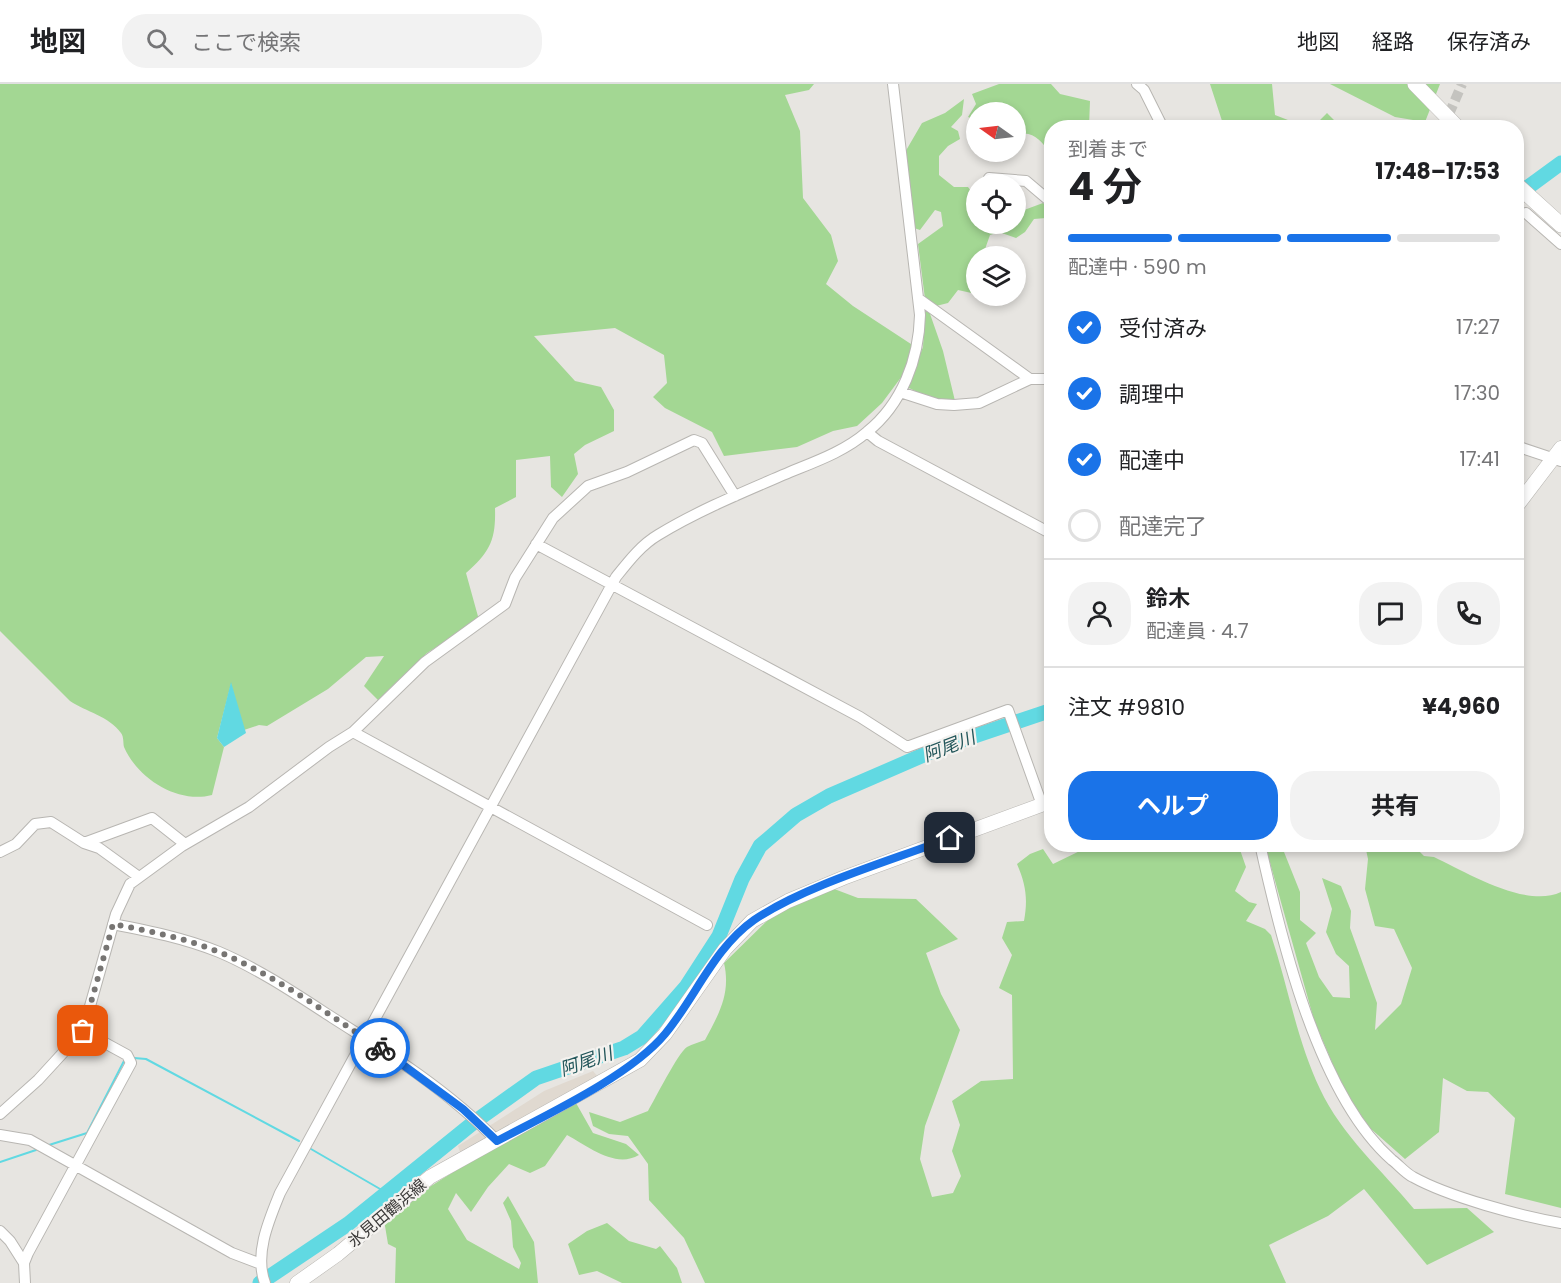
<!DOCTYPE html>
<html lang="ja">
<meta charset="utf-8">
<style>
:root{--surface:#fff;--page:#f2f2f2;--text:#202124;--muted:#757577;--line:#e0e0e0;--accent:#1a73e8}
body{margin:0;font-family:Poppins,"Noto Sans JP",sans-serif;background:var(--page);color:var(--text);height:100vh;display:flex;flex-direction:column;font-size:22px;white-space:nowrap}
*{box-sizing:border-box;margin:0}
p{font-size:20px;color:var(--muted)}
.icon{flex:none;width:33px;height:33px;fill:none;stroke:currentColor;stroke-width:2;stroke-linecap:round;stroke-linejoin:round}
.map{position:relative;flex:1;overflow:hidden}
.details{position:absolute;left:1044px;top:36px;width:480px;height:732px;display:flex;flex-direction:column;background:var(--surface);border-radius:24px;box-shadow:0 3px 9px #0003}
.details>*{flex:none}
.needle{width:39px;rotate:284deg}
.buttons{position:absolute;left:966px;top:18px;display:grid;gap:12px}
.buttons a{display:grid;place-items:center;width:60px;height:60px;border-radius:50%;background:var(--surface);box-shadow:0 3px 9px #0003;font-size:30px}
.pin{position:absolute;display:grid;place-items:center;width:51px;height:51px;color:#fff;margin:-26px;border-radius:12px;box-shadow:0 3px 9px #0006}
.courier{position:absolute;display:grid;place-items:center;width:60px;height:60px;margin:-30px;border:4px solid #1a73e8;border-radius:50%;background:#fff;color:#222;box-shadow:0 2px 8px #0007}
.headline em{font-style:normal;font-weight:700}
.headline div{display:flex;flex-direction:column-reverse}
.headline{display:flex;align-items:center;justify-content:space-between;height:102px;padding:0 24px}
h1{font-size:39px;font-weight:700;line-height:45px}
.bar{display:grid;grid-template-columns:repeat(4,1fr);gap:9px 6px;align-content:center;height:72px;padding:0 24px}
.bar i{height:8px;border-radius:4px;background:var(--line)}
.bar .on{background:var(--accent)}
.bar p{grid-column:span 4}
.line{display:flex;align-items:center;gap:15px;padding:0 24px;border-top:2px solid var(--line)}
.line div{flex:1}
.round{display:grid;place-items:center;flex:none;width:63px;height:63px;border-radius:24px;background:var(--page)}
ol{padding:0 24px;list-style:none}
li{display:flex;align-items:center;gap:18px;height:66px}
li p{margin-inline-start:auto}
li .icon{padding:6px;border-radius:50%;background:var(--accent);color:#fff;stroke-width:4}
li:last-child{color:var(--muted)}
li i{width:33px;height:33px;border:3px solid var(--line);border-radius:50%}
.button{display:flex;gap:12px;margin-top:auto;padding:12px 24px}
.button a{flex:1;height:69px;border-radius:24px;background:var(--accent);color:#fff;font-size:24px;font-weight:700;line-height:69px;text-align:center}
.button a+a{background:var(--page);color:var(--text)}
header{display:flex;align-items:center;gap:36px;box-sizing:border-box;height:84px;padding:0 30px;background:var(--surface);border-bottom:2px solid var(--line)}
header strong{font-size:28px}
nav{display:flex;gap:33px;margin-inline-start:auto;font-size:21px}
.search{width:420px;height:54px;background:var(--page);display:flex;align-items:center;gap:15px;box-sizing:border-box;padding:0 21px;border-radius:24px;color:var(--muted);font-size:22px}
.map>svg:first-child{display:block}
.built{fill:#e0d9d0}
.green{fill:#a3d793}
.water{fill:#61d9e2}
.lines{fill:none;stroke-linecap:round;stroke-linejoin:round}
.stream{stroke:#61d9e2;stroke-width:2}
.river{stroke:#61d9e2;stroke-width:15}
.minor-tunnel{stroke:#c4c3bf;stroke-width:10;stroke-dasharray:10 5;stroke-linecap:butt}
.minor-casing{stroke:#b8b6b2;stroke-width:12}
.major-casing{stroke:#b8b6b2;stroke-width:15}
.highway-casing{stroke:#b8b6b2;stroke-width:16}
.minor{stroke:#fff;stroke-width:10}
.major{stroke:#fff;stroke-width:14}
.highway{stroke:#fff;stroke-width:15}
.done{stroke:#777573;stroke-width:6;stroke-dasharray:0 10.8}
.route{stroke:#1a73e8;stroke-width:8}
.labels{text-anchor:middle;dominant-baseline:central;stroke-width:4.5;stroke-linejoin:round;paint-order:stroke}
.street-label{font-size:16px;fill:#3a3938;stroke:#f4f2ef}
.water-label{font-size:18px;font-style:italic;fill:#22565a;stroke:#f4f2ef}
</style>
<header>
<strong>地図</strong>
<div class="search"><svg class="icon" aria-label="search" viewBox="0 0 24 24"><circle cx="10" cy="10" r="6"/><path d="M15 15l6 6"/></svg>ここで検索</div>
<nav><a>地図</a><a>経路</a><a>保存済み</a></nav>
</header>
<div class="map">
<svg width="1561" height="1199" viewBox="0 0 1561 1199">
<rect width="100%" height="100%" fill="#e7e5e1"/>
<path class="built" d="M 593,987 L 599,994 L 461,1071 L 458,1062 L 544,1007 Z"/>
<path class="green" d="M 0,0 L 814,0 L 809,6 L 785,11 L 800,47 L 803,114 L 831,151 L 838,177 L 826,200 L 853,222 L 914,262 L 905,288 L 882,319 L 857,342 L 833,347 L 797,363 L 724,372 L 712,348 L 665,324 L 653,313 L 667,299 L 664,271 L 615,244 L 534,252 L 575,297 L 601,303 L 614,326 L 614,347 L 585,361 L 574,370 L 578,390 L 562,413 L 551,403 L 550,372 L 516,376 L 516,413 L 495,424 C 496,456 490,468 466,489 L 479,536 L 427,569 L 378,616 L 364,602 L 384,572 L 366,573 L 328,605 L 267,642 L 259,641 L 244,646 L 231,600 L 217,654 L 224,663 L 212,711 C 178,720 138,695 124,663 C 123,659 124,653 121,649 C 109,632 86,628 70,617 L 0,547 Z
M 999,0 L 1051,0 L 1060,10 L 1090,17 L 1089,43 L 1052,44 L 1051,69 C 1041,58 1033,45 1016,51 L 1016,28 L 976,28 L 976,36 L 968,33 L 976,20 L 972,10 Z
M 1210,0 L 1272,0 L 1275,31 L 1306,43 L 1224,43 Z
M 1330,0 L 1440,0 L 1425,38 L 1395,33 Z
M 964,15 L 962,31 L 951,43 L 958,47 L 960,55 L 948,62 L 939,72 L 939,91 L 954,103 L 968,103 L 976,114 L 976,140 L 1016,140 L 1016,129 L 1043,119 L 1049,125 L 1046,134 L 1034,135 L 1025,148 L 1016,154 L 999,148 L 990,151 L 984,168 L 985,172 L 976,172 L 976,210 L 958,206 L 948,219 L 936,222 L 925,215 L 918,160 L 943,142 L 941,128 L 935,126 L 920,146 L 914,144 L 904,70 L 922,39 L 945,29 Z
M 1327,29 L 1341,43 L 1313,43 Z
M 925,223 L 929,227 L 943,267 L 955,317 L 933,316 L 907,303 L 923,263 Z
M 1085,761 L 1233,761 L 1239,763 L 1246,783 L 1235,807 L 1249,818 L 1257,820 L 1246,837 L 1265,845 L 1271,851 C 1288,902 1297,957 1320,1005 C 1342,1052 1382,1086 1414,1125 L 1467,1124 L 1494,1148 L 1427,1181 L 1364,1105 L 1328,1132 L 1269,1161 L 1286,1199 L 705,1199 L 684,1154 L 649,1116 L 648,1080 L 628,1052 L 609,1050 L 593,1042 L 589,1028 L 620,1038 L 648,1027 C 655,1015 678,969 687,963 C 692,960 700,958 705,956 C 719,930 731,909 724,879 L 770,834 L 829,803 L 858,814 L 916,815 L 958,855 L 926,869 L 941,910 L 960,946 L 925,1042 L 920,1075 L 932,1113 L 953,1109 L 961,1092 L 952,1067 L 960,1041 L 952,1017 L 981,997 L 1013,995 L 1012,911 L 999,904 L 1012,871 L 1002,854 L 1007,838 L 1024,837 C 1028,815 1026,801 1017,780 L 1030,770 L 1043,765 L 1053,780 L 1086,764 Z
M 1365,761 L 1414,762 L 1424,772 L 1434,773 C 1466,788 1526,825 1561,808 L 1561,1124 L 1505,1110 L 1515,1034 L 1488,1008 L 1467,1007 L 1443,994 L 1439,1048 L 1405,1075 L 1370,1044 L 1345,1009 L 1314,936 L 1267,768 L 1284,768 L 1300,808 L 1300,836 L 1316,849 L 1306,859 L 1319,893 L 1333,913 L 1350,914 L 1349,882 L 1336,870 L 1326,848 L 1332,825 L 1322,794 L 1341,802 L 1351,827 L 1350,844 L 1377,919 L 1375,946 L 1401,920 L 1412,884 L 1394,845 L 1375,842 L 1365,805 L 1368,775 Z
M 576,1019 L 593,1049 L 626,1060 L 639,1071 C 615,1085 588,1062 567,1051 L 545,1082 L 530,1089 L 509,1080 L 488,1103 L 471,1128 L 456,1109 L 448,1125 L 467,1156 L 519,1185 L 521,1179 L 513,1163 L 511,1137 L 503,1119 L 508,1112 L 534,1158 L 538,1199 L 395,1199 L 396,1164 L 388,1160 L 384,1136 C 443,1089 510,1055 576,1019 Z
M 607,1139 L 629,1157 L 656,1165 L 660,1162 L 677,1184 L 682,1199 L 622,1199 L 597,1187 L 579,1191 L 568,1160 L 587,1147 Z"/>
<path class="water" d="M 231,598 L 246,649 L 224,663 L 217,654 Z"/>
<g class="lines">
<path class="stream" d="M 134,974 L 146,975 L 299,1057
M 49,1061 L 87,1049 L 125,975
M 311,1065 L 387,1109
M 0,1078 L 36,1066"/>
<path class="river" d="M 1516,112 L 1561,79
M 260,1199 L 348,1140 L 473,1039 L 536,994 L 624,964 L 642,953 L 686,903 L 719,852 L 742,795 L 760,762 L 796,731 L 829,712 L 942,663 L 1052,626"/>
<path class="minor-tunnel" d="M 1443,44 L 1462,0"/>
<defs>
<path id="minor" d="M 1137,0 L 1144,6 L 1163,44
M 989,94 L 1026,97 L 1052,119
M 1526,129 L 1561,160
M 919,215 L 1030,295
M 900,308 L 937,320 L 954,321 L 979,319 L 1030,295 L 1052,295
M 867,348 L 878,357 L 1052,450
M 1516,362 L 1561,377
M 536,460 L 860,633 L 907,663 L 1008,626 L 1042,721
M 353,648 L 707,841
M 84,759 L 152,734 L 185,760
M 1260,760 C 1281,855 1318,1011 1392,1076 C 1399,1081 1405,1089 1413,1093 C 1449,1113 1520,1132 1561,1139
M 0,768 L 16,760 L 35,740 L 51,738 L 84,759 L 99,764 L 139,793
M 113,840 C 149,847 184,854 219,868 C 259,885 296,910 333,934 C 390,970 450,1008 497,1057
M 0,1030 L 38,996 L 83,947 L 116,830 L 130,800 L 182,762 L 249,723 L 329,663 L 353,648 L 425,578 L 505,520 L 515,494 L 553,434 L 588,402 L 627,388 L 694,356 L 702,359 L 735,412
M 0,1051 L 30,1056 L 232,1169 L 261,1180
M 0,1147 L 10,1157 L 24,1179
M 25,1199 L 24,1179 L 28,1169 L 131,979 L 127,971 L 83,947
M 265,1199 C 254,1170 269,1136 280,1109 L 616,493 C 628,478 641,461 658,451 C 699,426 746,407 790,388 C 817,377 845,367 867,348 C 902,320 919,275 920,231 L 893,0"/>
<path id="major" d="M 1516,423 L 1561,364
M 297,1199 L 338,1170 L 430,1093 L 640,976 L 665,950 L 725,865 L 752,837 L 788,817 L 843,794 L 1052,717"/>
<path id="highway" d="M 1415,0 L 1458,44
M 1516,100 L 1561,141"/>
</defs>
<use href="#minor" class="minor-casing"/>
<use href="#major" class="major-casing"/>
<use href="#highway" class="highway-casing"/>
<use href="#minor" class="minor"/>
<use href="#major" class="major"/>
<use href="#highway" class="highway"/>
</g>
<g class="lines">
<path class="done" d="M 83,947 L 113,840 C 149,847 185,854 219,868 C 276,892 328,930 380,964"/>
<path class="route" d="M 380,964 L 463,1025 L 497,1057 C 546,1031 630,992 665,950 C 695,914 714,864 754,836 C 806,801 890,777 950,754"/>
</g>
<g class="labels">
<g class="street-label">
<text transform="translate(387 1129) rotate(-40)">氷見田鶴浜線</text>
</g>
<g class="water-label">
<text transform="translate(949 662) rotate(-21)">阿尾川</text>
<text transform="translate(586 977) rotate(-19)">阿尾川</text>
</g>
</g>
</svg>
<div class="buttons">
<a><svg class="needle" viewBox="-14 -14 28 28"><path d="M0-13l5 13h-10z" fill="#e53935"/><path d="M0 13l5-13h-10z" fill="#757577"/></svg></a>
<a><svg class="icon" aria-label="locate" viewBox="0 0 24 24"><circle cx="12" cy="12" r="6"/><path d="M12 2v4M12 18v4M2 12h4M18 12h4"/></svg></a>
<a><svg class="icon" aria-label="layers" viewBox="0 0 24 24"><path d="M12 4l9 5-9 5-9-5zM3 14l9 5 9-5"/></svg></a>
</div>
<div class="pin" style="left:83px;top:947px;background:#ea580c"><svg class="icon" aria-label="bag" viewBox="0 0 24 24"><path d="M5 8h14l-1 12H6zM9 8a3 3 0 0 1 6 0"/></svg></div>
<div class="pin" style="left:950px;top:754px;background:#1f2937"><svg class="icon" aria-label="home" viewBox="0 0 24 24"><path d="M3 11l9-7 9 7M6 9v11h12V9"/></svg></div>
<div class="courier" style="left:380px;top:964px"><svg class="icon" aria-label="bike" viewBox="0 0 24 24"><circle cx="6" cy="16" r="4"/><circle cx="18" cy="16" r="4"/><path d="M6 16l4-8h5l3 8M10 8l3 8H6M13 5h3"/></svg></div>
<section class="details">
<div class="headline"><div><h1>4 分</h1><p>到着まで</p></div><em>17:48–17:53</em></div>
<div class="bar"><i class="on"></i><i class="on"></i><i class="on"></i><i></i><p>配達中 · 590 m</p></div>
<ol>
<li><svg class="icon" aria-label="check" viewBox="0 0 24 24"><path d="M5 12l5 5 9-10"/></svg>受付済み<p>17:27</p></li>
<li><svg class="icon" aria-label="check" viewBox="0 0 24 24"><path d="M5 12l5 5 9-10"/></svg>調理中<p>17:30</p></li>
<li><svg class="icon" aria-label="check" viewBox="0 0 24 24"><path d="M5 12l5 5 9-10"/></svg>配達中<p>17:41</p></li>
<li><i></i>配達完了</li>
</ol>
<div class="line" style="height:108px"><a class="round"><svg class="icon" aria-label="person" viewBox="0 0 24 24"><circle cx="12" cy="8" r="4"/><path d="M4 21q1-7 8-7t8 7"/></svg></a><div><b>鈴木</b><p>配達員 · 4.7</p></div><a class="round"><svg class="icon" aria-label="chat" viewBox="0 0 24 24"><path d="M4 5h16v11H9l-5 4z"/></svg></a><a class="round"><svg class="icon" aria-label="phone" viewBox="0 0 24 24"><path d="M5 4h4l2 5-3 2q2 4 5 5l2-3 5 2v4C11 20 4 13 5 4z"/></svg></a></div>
<div class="line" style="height:78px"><div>注文 #9810</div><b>¥4,960</b></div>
<div class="button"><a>ヘルプ</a><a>共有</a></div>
</section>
</div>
